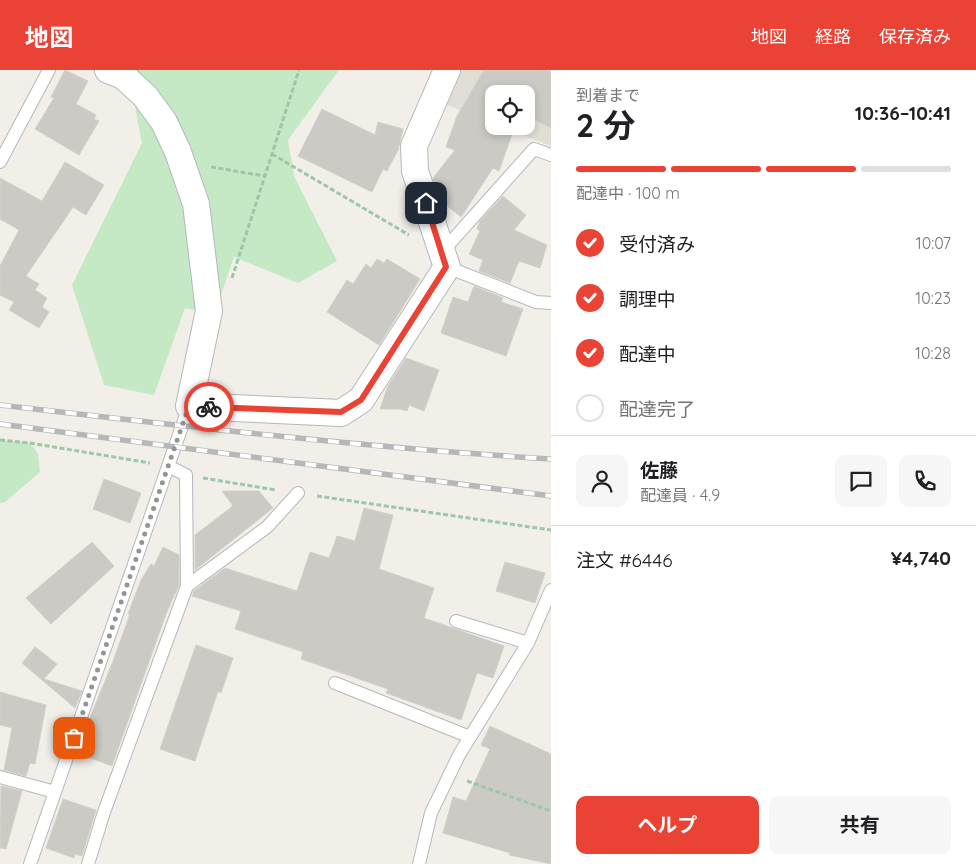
<!DOCTYPE html>
<html lang="ja">
<meta charset="utf-8">
<style>
:root{--surface:#fff;--page:#f6f6f6;--text:#202124;--muted:#757577;--line:#e0e0e0;--accent:#ea4335}
body{margin:0;font-family:Quicksand,"Noto Sans JP",sans-serif;background:var(--page);color:var(--text);height:100vh;display:flex;flex-direction:column;font-size:19px;white-space:nowrap}
*{box-sizing:border-box;margin:0}
p{font-size:16px;color:var(--muted)}
.icon{flex:none;width:28px;height:28px;fill:none;stroke:currentColor;stroke-width:2;stroke-linecap:round;stroke-linejoin:round}
.map{position:relative;flex:1;overflow:hidden}
.details{display:flex;flex-direction:column;background:var(--surface);width:425px}
.details>*{flex:none}
.fabs{position:absolute;left:485px;top:15px;display:grid;gap:10px}
.fabs a{display:grid;place-items:center;width:50px;height:50px;border-radius:10px;background:var(--surface);box-shadow:0 2px 8px #0003;font-size:25px}
.pin{position:absolute;display:grid;place-items:center;width:42px;height:42px;color:#fff;margin:-21px;border-radius:10px;box-shadow:0 2px 8px #0006}
.courier{position:absolute;display:grid;place-items:center;width:50px;height:50px;margin:-25px;border:4px solid #ea4335;border-radius:50%;background:#fff;color:#222;box-shadow:0 1px 6px #0007}
.overview em{font-style:normal;font-weight:700}
.overview div{display:flex;flex-direction:column-reverse}
.overview{display:flex;align-items:center;justify-content:space-between;height:85px;padding:0 25px}
h1{font-size:32px;font-weight:700;line-height:38px}
.bar{display:grid;grid-template-columns:repeat(4,1fr);gap:8px 5px;align-content:center;height:60px;padding:0 25px}
.bar i{height:6px;border-radius:4px;background:var(--line)}
.bar .selected{background:var(--accent)}
.bar p{grid-column:span 4}
.line{display:flex;align-items:center;gap:12px;padding:0 25px;border-top:1px solid var(--line)}
.line div{flex:1}
.round{display:grid;place-items:center;flex:none;width:52px;height:52px;border-radius:10px;background:var(--page)}
ol{padding:0 25px;list-style:none}
li{display:flex;align-items:center;gap:15px;height:55px}
li p{margin-inline-start:auto}
li .icon{padding:5px;border-radius:50%;background:var(--accent);color:#fff;stroke-width:4}
li:last-child{color:var(--muted)}
li i{width:28px;height:28px;border:2px solid var(--line);border-radius:50%}
.cta{display:flex;gap:10px;margin-top:auto;padding:10px 25px}
.cta a{flex:1;height:58px;border-radius:10px;background:var(--accent);color:#fff;font-size:20px;font-weight:700;line-height:58px;text-align:center}
.cta a+a{background:var(--page);color:var(--text)}
header{display:flex;align-items:center;gap:30px;box-sizing:border-box;height:70px;padding:0 25px;background:var(--accent);color:#fff}
header strong{font-size:24px}
nav{display:flex;gap:28px;margin-inline-start:auto;font-size:18px}
main{display:flex;flex:1;min-height:0}
.map>svg:first-child{display:block}
.education{fill:#e1ded6}
.green{fill:#c5e8c5}
.building{fill:#cccac5;stroke:#d6d1c6}
.lines{fill:none;stroke-linecap:round;stroke-linejoin:round}
.service-casing{stroke:#b5b8bc;stroke-width:14}
.minor-casing{stroke:#b5b8bc;stroke-width:28}
.path{stroke:#9cc7a9;stroke-width:3;stroke-dasharray:5 2.5;stroke-linecap:butt}
.service{stroke:#fff;stroke-width:12}
.minor{stroke:#fff;stroke-width:26}
.rail-casing{stroke:#b6b7b8;stroke-width:5.5}
.rail{stroke:#fff;stroke-width:4;stroke-dasharray:11;stroke-linecap:butt}
.done{stroke:#929495;stroke-width:5;stroke-dasharray:0 9}
.route{stroke:#ea4335;stroke-width:6}
</style>
<header>
<strong>地図</strong>
<nav><a>地図</a><a>経路</a><a>保存済み</a></nav>
</header>
<main>
<div class="map">
<svg width="551" height="794" viewBox="0 0 551 794">
<rect width="100%" height="100%" fill="#f1efe8"/>
<path class="education" d="M 459,0 L 551,0 L 551,76 L 500,56 L 526,56 L 526,24 L 494,24 L 494,54 L 442,33 Z"/>
<path class="green" d="M 128,0 L 339,0 L 288,70 L 294,106 L 337,191 L 298,213 L 234,187 L 221,225 L 205,242 L 185,238 L 154,325 L 104,315 L 72,215 L 142,73 Z
M 0,370 L 30,373 L 38,384 L 40,402 L 5,432 L 0,433 Z"/>
<path class="building" d="M 65,0 L 88,11 L 76,34 L 96,45 L 94,49 L 99,51 L 79,85 L 35,59 L 54,28 L 51,27 Z
M 484,0 L 551,0 L 551,58 L 526,45 L 526,24 L 494,24 L 494,56 L 515,56 L 499,101 L 493,98 L 461,147 L 441,131 L 440,128 L 443,123 L 436,118 L 433,108 L 455,80 L 446,77 L 457,46 Z
M 322,39 L 375,65 L 378,52 L 403,59 L 398,80 L 387,101 L 383,99 L 372,122 L 298,86 Z
M 65,92 L 104,115 L 86,145 L 73,137 L 26,206 L 39,214 L 35,220 L 47,228 L 42,237 L 49,242 L 39,258 L 9,240 L 14,232 L 0,225 L 0,196 L 19,160 L 0,149 L 0,108 L 42,131 Z
M 503,126 L 526,145 L 514,160 L 547,175 L 540,198 L 519,191 L 510,213 L 479,201 L 483,190 L 469,184 L 480,161 L 477,159 L 480,151 Z
M 377,189 L 384,193 L 387,189 L 420,209 L 379,275 L 327,242 L 347,210 L 353,214 L 366,194 L 371,198 Z
M 474,216 L 503,228 L 501,232 L 523,239 L 506,286 L 441,263 L 453,227 L 468,232 Z
M 406,288 L 439,300 L 424,341 L 409,335 L 407,341 L 400,339 L 380,339 L 388,316 Z
M 104,409 L 141,423 L 130,453 L 93,439 Z
M 222,421 L 259,421 L 273,438 L 195,500 L 195,465 L 233,436 Z
M 364,438 L 393,445 L 379,499 L 434,518 L 424,548 L 504,576 L 493,608 L 477,603 L 461,650 L 386,623 L 388,619 L 301,589 L 303,582 L 235,559 L 241,541 L 192,526 L 194,521 L 225,498 L 297,521 L 310,482 L 329,488 L 337,466 L 355,471 Z
M 92,472 L 114,496 L 51,554 L 26,528 Z
M 163,477 L 179,485 L 179,515 L 166,544 L 112,696 L 80,684 L 92,652 L 89,650 L 112,594 L 130,544 L 128,544 L 141,510 L 151,494 L 154,496 Z
M 505,492 L 545,503 L 535,533 L 496,521 Z
M 196,575 L 233,588 L 221,623 L 218,621 L 195,691 L 160,679 Z
M 35,577 L 57,594 L 44,609 L 82,621 L 75,638 L 22,593 Z
M 0,622 L 46,635 L 35,694 L 30,693 L 26,706 L 4,700 L 12,658 L 0,655 Z
M 490,656 L 551,684 L 551,794 L 509,785 L 510,783 L 443,763 L 453,727 L 466,731 L 490,679 L 481,675 Z
M 1,716 L 22,721 L 6,779 L 0,778 Z
M 63,729 L 96,740 L 82,786 L 75,784 L 74,788 L 46,778 Z"/>
<g class="lines">
<defs>
<path id="service" d="M 0,92 L 49,0
M 442,182 L 534,79 L 551,85
M 447,197 L 536,232 L 551,233
M 187,516 L 267,457 L 298,423
M 456,551 L 528,573
M 335,613 L 470,667
M 0,707 L 55,722
M 30,794 L 189,336
M 88,794 L 104,742 L 187,516 L 186,405 L 168,396
M 419,794 L 431,743 L 459,685 L 528,573 L 551,520"/>
<path id="minor" d="M 108,0 L 123,6 L 145,26 L 164,52 L 178,82 L 196,134 L 209,241 L 189,336 L 341,343 L 361,330 L 447,197 L 415,101 L 414,76 L 447,0"/>
</defs>
<use href="#service" class="service-casing"/>
<use href="#minor" class="minor-casing"/>
<path class="path" d="M 272,84 L 409,165
M 211,97 L 264,106
M 232,208 L 299,0
M 0,370 L 30,373 L 150,393
M 203,408 L 276,420
M 317,426 L 551,460
M 467,711 L 551,741"/>
<use href="#service" class="service"/>
<use href="#minor" class="minor"/>
<defs>
<path id="rail" d="M 0,335 C 183,356 367,378 551,389
M 0,354 L 551,426"/>
</defs>
<use href="#rail" class="rail-casing"/>
<use href="#rail" class="rail"/>
</g>
<g class="lines">
<path class="done" d="M 74,668 L 189,336 L 209,337"/>
<path class="route" d="M 209,337 L 341,342 L 361,330 L 446,197 L 426,133"/>
</g>
</svg>
<div class="fabs">
<a><svg class="icon" aria-label="locate" viewBox="0 0 24 24"><circle cx="12" cy="12" r="6"/><path d="M12 2v4M12 18v4M2 12h4M18 12h4"/></svg></a>
</div>
<div class="pin" style="left:74px;top:668px;background:#ea580c"><svg class="icon" aria-label="bag" viewBox="0 0 24 24"><path d="M5 8h14l-1 12H6zM9 8a3 3 0 0 1 6 0"/></svg></div>
<div class="pin" style="left:426px;top:133px;background:#1f2937"><svg class="icon" aria-label="home" viewBox="0 0 24 24"><path d="M3 11l9-7 9 7M6 9v11h12V9"/></svg></div>
<div class="courier" style="left:209px;top:337px"><svg class="icon" aria-label="bike" viewBox="0 0 24 24"><circle cx="6" cy="16" r="4"/><circle cx="18" cy="16" r="4"/><path d="M6 16l4-8h5l3 8M10 8l3 8H6M13 5h3"/></svg></div>
</div>
<section class="details">
<div class="overview"><div><h1>2 分</h1><p>到着まで</p></div><em>10:36–10:41</em></div>
<div class="bar"><i class="selected"></i><i class="selected"></i><i class="selected"></i><i></i><p>配達中 · 100 m</p></div>
<ol>
<li><svg class="icon" aria-label="check" viewBox="0 0 24 24"><path d="M5 12l5 5 9-10"/></svg>受付済み<p>10:07</p></li>
<li><svg class="icon" aria-label="check" viewBox="0 0 24 24"><path d="M5 12l5 5 9-10"/></svg>調理中<p>10:23</p></li>
<li><svg class="icon" aria-label="check" viewBox="0 0 24 24"><path d="M5 12l5 5 9-10"/></svg>配達中<p>10:28</p></li>
<li><i></i>配達完了</li>
</ol>
<div class="line" style="height:90px"><a class="round"><svg class="icon" aria-label="person" viewBox="0 0 24 24"><circle cx="12" cy="8" r="4"/><path d="M4 21q1-7 8-7t8 7"/></svg></a><div><b>佐藤</b><p>配達員 · 4.9</p></div><a class="round"><svg class="icon" aria-label="chat" viewBox="0 0 24 24"><path d="M4 5h16v11H9l-5 4z"/></svg></a><a class="round"><svg class="icon" aria-label="phone" viewBox="0 0 24 24"><path d="M5 4h4l2 5-3 2q2 4 5 5l2-3 5 2v4C11 20 4 13 5 4z"/></svg></a></div>
<div class="line" style="height:65px"><div>注文 #6446</div><b>¥4,740</b></div>
<div class="cta"><a>ヘルプ</a><a>共有</a></div>
</section>
</main>
